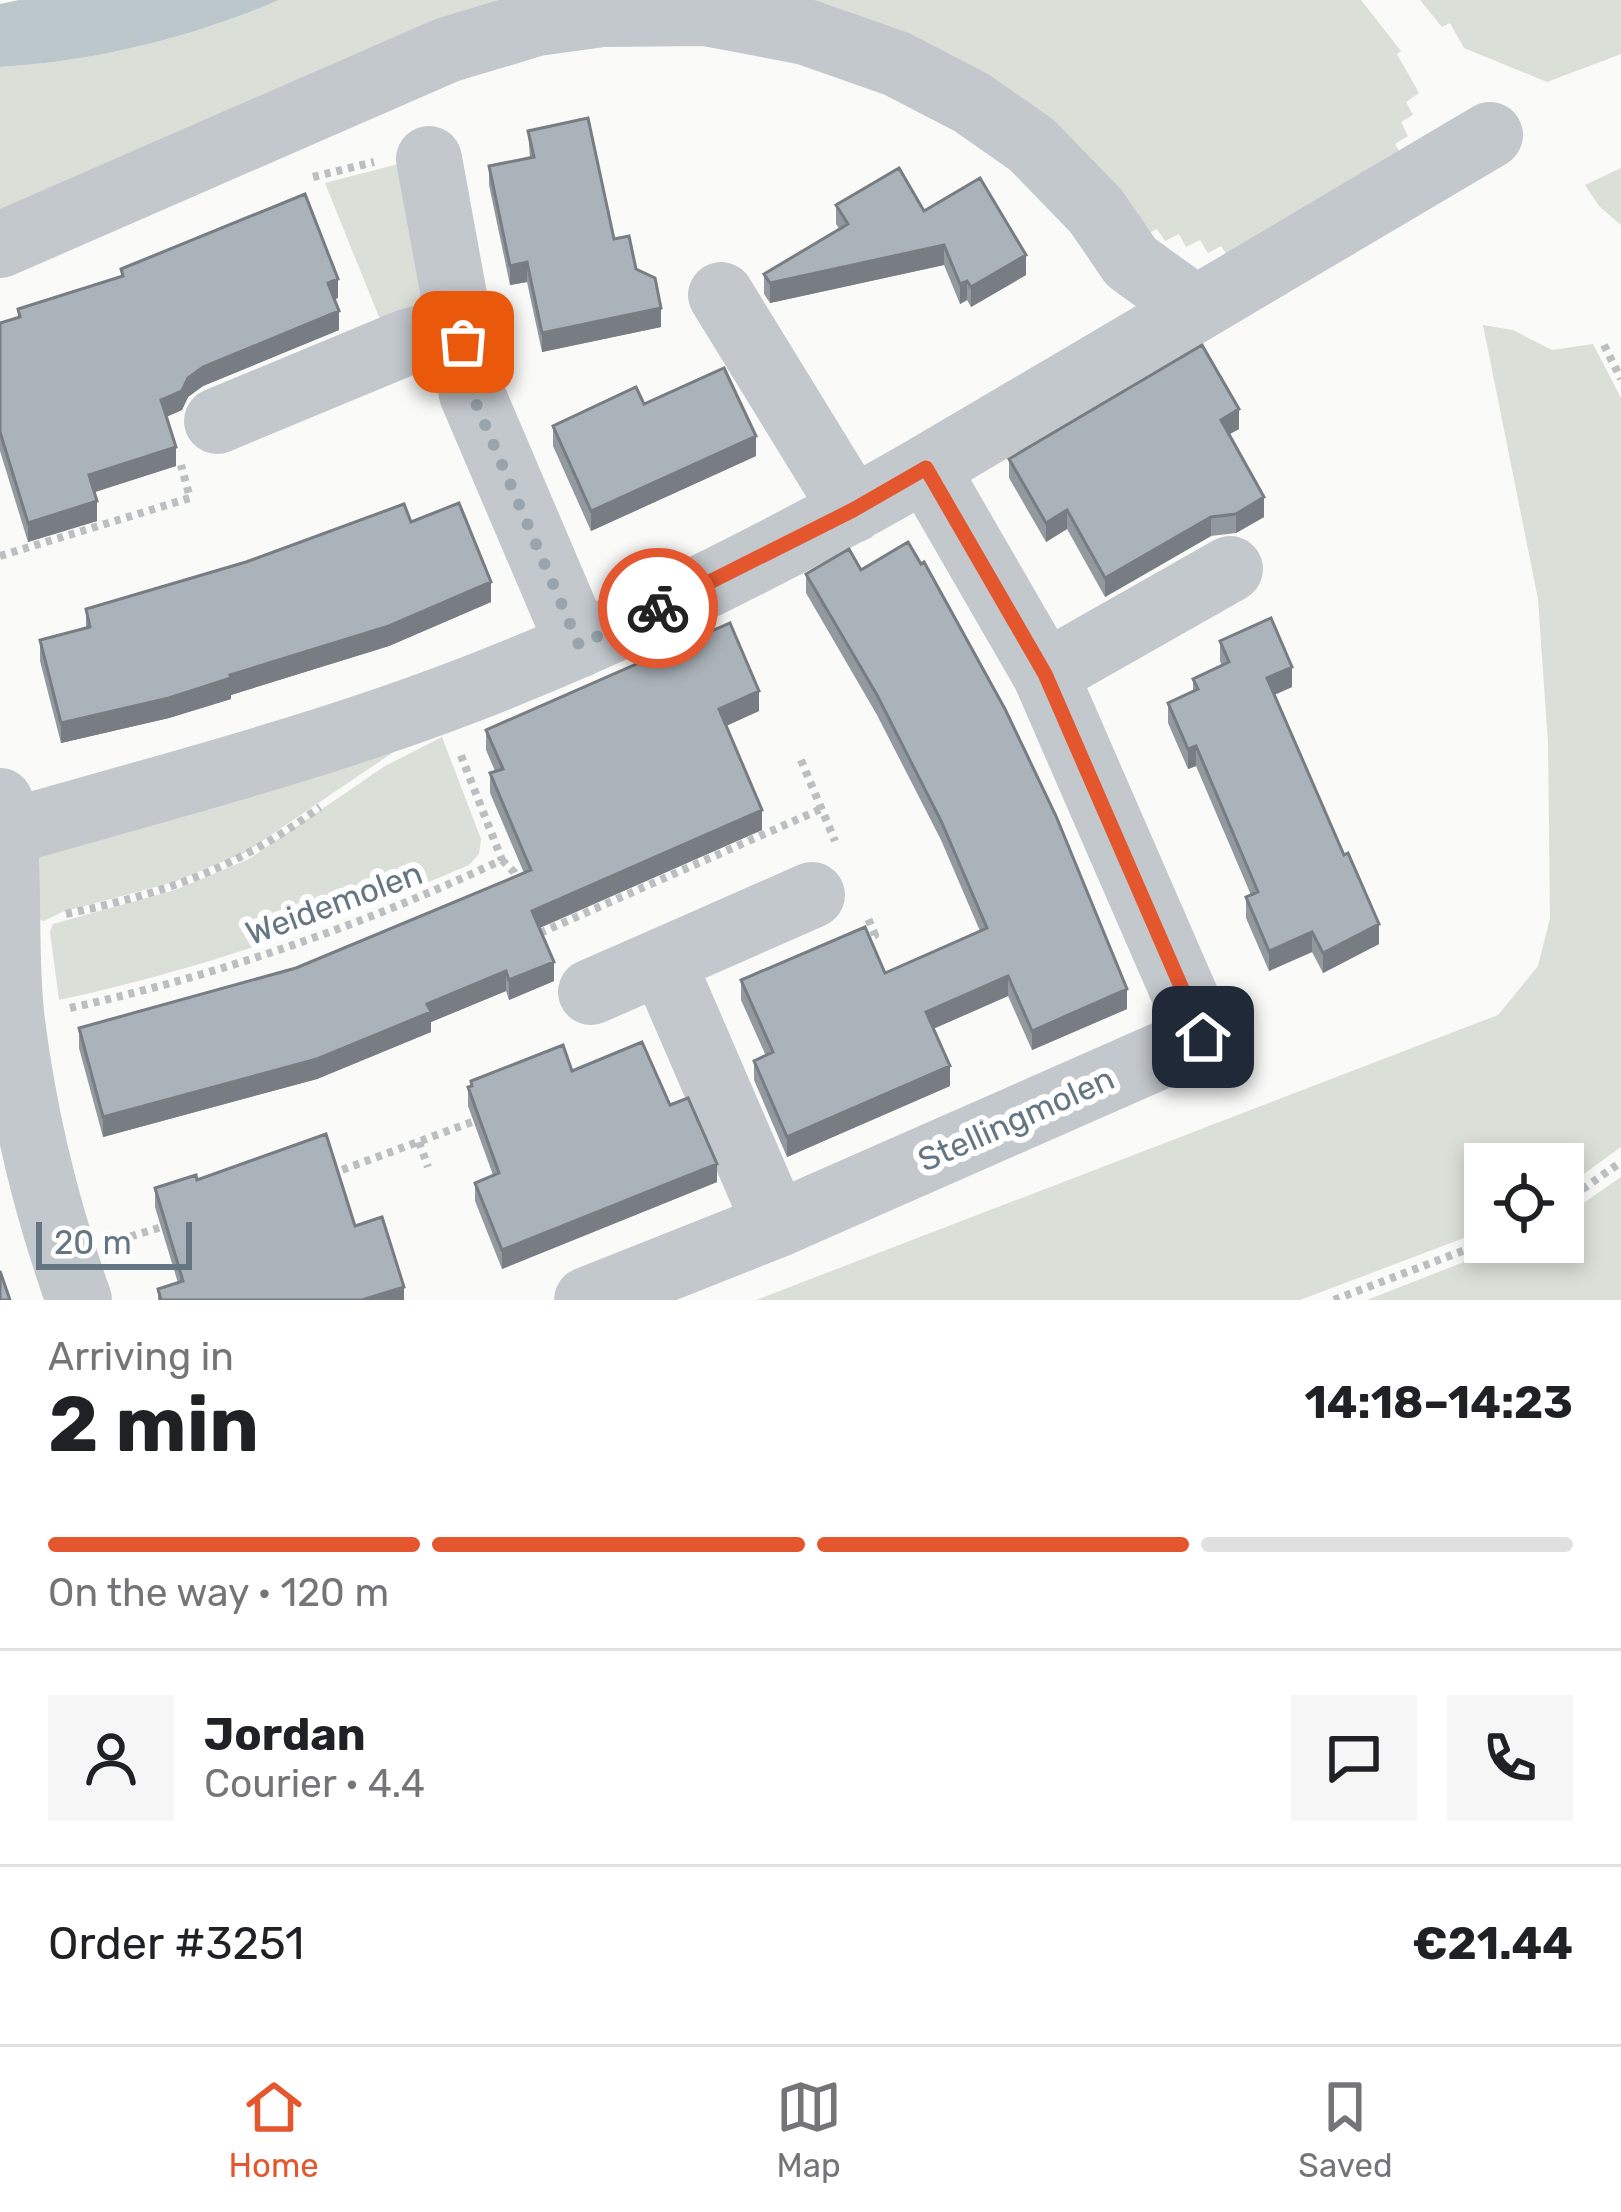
<!DOCTYPE html>
<meta charset="utf-8">
<style>
:root{--surface:#fff;--page:#f6f6f6;--text:#202124;--muted:#757577;--line:#e0e0e0;--accent:#e4572e}
body{margin:0;font-family:Rubik,sans-serif;background:var(--page);color:var(--text);height:100vh;display:flex;flex-direction:column;font-size:45px;white-space:nowrap}
*{box-sizing:border-box;margin:0}
p{font-size:39px;color:var(--muted)}
.icon{flex:none;width:66px;height:66px;fill:none;stroke:currentColor;stroke-width:2;stroke-linecap:round;stroke-linejoin:round}
.map{position:relative;height:1300px;overflow:hidden}
.panel{display:flex;flex-direction:column;background:var(--surface);flex:1}
.panel>*{flex:none}
.tools{position:absolute;left:1464px;top:1143px;display:grid;gap:24px}
.tools a{display:grid;place-items:center;width:120px;height:120px;border-radius:0px;background:var(--surface);box-shadow:0 6px 18px #0003;font-size:60px}
.scale{position:absolute;left:36px;bottom:30px;width:156px;box-sizing:border-box;padding-left:12px;border:6px solid #657683;border-top:0;font-size:33px;line-height:42px;white-space:nowrap;color:#657683;-webkit-text-stroke:9px #fff;paint-order:stroke}
.pin{position:absolute;display:grid;place-items:center;width:102px;height:102px;color:#fff;margin:-51px;border-radius:24px;box-shadow:0 6px 18px #0006}
.courier{position:absolute;display:grid;place-items:center;width:120px;height:120px;margin:-60px;border:9px solid #e4572e;border-radius:50%;background:#fff;color:#222;box-shadow:0 3px 15px #0007}
.summary em{font-style:normal;font-weight:700}
.summary div{display:flex;flex-direction:column-reverse}
.summary{display:flex;align-items:center;justify-content:space-between;height:204px;padding:0 48px}
h1{font-size:78px;font-weight:700;line-height:90px}
.bar{display:grid;grid-template-columns:repeat(4,1fr);gap:18px 12px;align-content:center;height:144px;padding:0 48px}
.bar i{height:15px;border-radius:9px;background:var(--line)}
.bar .selected{background:var(--accent)}
.bar p{grid-column:span 4}
.line{display:flex;align-items:center;gap:30px;padding:0 48px;border-top:3px solid var(--line)}
.line div{flex:1}
.round{display:grid;place-items:center;flex:none;width:126px;height:126px;border-radius:0px;background:var(--page)}
.dock{display:flex;justify-content:space-around;align-items:center;height:168px;border-top:3px solid var(--line);background:var(--surface);font-size:33px;color:var(--muted)}
.dock a{display:grid;justify-items:center;gap:6px}
.dock .selected{color:var(--accent)}
.map>svg:first-child{display:block}
.green{fill:#dadfd7}
.water{fill:#bbc7cb}
.lines{fill:none;stroke-linecap:round;stroke-linejoin:round}
.path{stroke:#bbbfc2;stroke-width:8;stroke-dasharray:6 6;stroke-linecap:butt}
.minor{stroke:#c3c8cc;stroke-width:66}
.wall{fill:#929a9f}
.shaded-wall{fill:#777d82}
.building{fill:#aab3b9;stroke:#777d82;stroke-width:3}
.done{stroke:#99a4ac;stroke-width:12;stroke-dasharray:0 21.6}
.route{stroke:#e4572e;stroke-width:15}
.labels{text-anchor:middle;dominant-baseline:central;stroke-width:12;stroke-linejoin:round;paint-order:stroke}
.street-label{font-size:33px;fill:#657683;stroke:#fff}
</style>
<div class="map">
<svg width="1621" height="1300" viewBox="0 0 1621 1300">
<rect width="100%" height="100%" fill="#fafaf8"/>
<path class="green" d="M 279,0 L 545,0 L 0,223 L 0,67 C 96,61 190,38 279,0 Z
M 761,0 L 1361,0 L 1401,51 L 1397,54 L 1419,93 L 1406,102 L 1413,115 L 1401,122 L 1408,136 L 1395,144 L 1403,157 L 1229,258 L 1221,246 L 1208,253 L 1200,240 L 1186,247 L 1179,234 L 1165,241 L 1157,229 L 1144,236 Z
M 1420,0 L 1621,0 L 1621,54 L 1547,82 L 1464,48 L 1450,23 L 1442,27 Z
M 402,163 L 433,301 L 383,327 L 325,183 Z
M 1621,168 L 1621,225 L 1599,206 L 1585,185 Z
M 1483,325 L 1513,330 L 1552,350 L 1593,344 L 1621,398 L 1621,1147 L 1563,1189 L 1563,1164 L 1485,1164 L 1485,1230 L 1300,1300 L 756,1300 L 1498,1015 L 1538,966 L 1550,918 L 1548,743 L 1538,599 Z
M 442,737 L 481,839 L 479,854 L 469,865 C 336,922 200,970 59,1000 L 50,932 L 53,924 L 175,890 L 249,859 L 385,766 Z
M 395,751 L 246,852 L 174,882 L 62,912 L 44,921 L 35,919 L 32,849 Z
M 1621,1177 L 1621,1300 L 1367,1300 L 1515,1242 L 1563,1242 L 1563,1217 Z"/>
<path class="water" d="M 19,0 L 279,0 C 190,38 96,61 0,67 L 0,4 Z"/>
<g class="lines">
<path class="path" d="M 313,177 L 374,162
M 1604,345 L 1621,379
M 0,556 L 190,498 L 181,465
M 801,760 L 835,841
M 502,860 L 514,872 L 519,883
M 66,914 C 166,893 238,868 320,807
M 540,933 L 821,809
M 863,940 L 875,935 L 867,916
M 70,1008 C 220,975 363,925 502,860 L 460,753
M 419,1142 L 428,1167
M 331,1174 L 480,1119
M 1563,1203 L 1621,1162
M 119,1240 L 168,1225
M 1334,1300 L 1486,1242"/>
<path class="minor" d="M 429,159 L 472,394 L 579,645
M 0,245 L 447,50 L 537,23 L 602,14 L 706,13 L 806,32 L 897,64 L 972,103 L 1032,145 L 1096,211 L 1131,262 L 1196,309 L 1490,135
M 721,295 L 853,510
M 217,421 L 407,342 L 460,328
M 926,468 L 1196,309
M 1045,674 L 1230,569
M 0,801 C 12,874 3,949 12,1022 C 24,1116 47,1211 79,1300
M 5,833 C 151,791 299,753 442,700 C 609,638 771,557 926,468 L 1045,674 L 1203,1037 L 776,1225 L 587,1300
M 591,992 L 662,961
M 776,1225 L 662,961 L 812,895"/>
</g>
<path class="wall" d="M 528,131 L 636,269 L 661,327 L 542,352 L 527,282 L 510,285 L 489,185 L 489,166 L 530,158 Z
M 836,205 L 924,211 L 1026,275 L 971,307 L 967,300 L 960,304 L 944,265 L 770,303 L 764,294 L 764,274 L 840,230 L 836,224 Z
M 121,269 L 338,298 L 334,299 L 339,330 L 203,386 L 188,397 L 182,410 L 166,417 L 176,466 L 94,492 L 97,521 L 28,542 L 0,451 L 0,323 L 18,317 L 18,309 L 121,277 Z
M 644,404 L 756,456 L 591,531 L 553,446 L 553,426 Z
M 1239,429 L 1229,434 L 1264,517 L 1236,533 L 1211,536 L 1105,597 L 1067,529 L 1046,542 L 1009,478 L 1009,459 Z
M 411,522 L 491,602 L 389,646 L 231,695 L 231,699 L 169,718 L 61,743 L 40,661 L 40,640 L 86,629 L 86,609 Z
M 806,574 L 1127,1009 L 1032,1050 L 1008,996 L 933,1029 L 950,1086 L 787,1157 L 754,1080 L 754,1061 L 766,1056 L 741,1000 L 741,980 L 885,973 L 980,931 L 941,840 L 877,715 L 806,593 Z
M 1220,641 L 1292,687 L 1274,695 L 1379,944 L 1323,973 L 1312,952 L 1269,971 L 1246,918 L 1246,897 L 1251,895 L 1196,766 L 1188,769 L 1168,723 L 1168,703 L 1193,691 L 1193,679 L 1222,666 L 1220,661 Z
M 759,711 L 726,726 L 762,830 L 540,928 L 554,981 L 509,1000 L 506,991 L 431,1022 L 431,1032 L 317,1079 L 103,1137 L 79,1048 L 79,1028 L 296,968 L 524,873 L 490,793 L 490,773 L 495,771 L 486,750 L 486,730 Z
M 572,1071 L 670,1105 L 717,1182 L 502,1269 L 475,1201 L 475,1183 L 493,1175 L 468,1106 L 468,1087 L 471,1086 L 471,1081 Z
M 197,1180 L 355,1226 L 404,1300 L 158,1300 L 158,1289 L 178,1283 L 155,1207 L 155,1188 Z"/>
<path class="shaded-wall" d="M 944,245 L 944,265 L 770,303 L 770,283 Z
M 1026,255 L 1026,275 L 971,307 L 971,287 Z
M 527,262 L 527,282 L 510,285 L 510,266 Z
M 338,279 L 338,298 L 328,302 L 328,283 Z
M 967,281 L 967,300 L 960,304 L 960,284 Z
M 661,308 L 661,327 L 542,352 L 542,333 Z
M 339,311 L 339,330 L 203,386 L 188,397 L 182,410 L 161,419 L 161,400 L 203,367 Z
M 1239,409 L 1239,429 L 1221,439 L 1221,420 Z
M 756,436 L 756,456 L 591,531 L 591,511 Z
M 176,447 L 176,466 L 89,494 L 89,475 Z
M 1264,497 L 1264,517 L 1236,533 L 1236,514 Z
M 97,501 L 97,521 L 28,542 L 28,523 Z
M 1067,510 L 1067,529 L 1046,542 L 1046,523 Z
M 1211,517 L 1211,536 L 1105,597 L 1105,578 Z
M 491,582 L 491,602 L 389,646 L 231,695 L 231,699 L 169,718 L 61,743 L 61,723 Z
M 1292,667 L 1292,687 L 1267,698 L 1267,678 Z
M 759,691 L 759,711 L 719,729 L 719,709 Z
M 1196,746 L 1196,766 L 1188,769 L 1188,749 Z
M 762,810 L 762,830 L 532,931 L 532,911 Z
M 1379,924 L 1379,944 L 1323,973 L 1323,953 Z
M 1312,932 L 1312,952 L 1269,971 L 1269,951 Z
M 554,962 L 554,981 L 509,1000 L 509,980 Z
M 506,971 L 506,991 L 431,1022 L 431,1032 L 317,1079 L 103,1137 L 103,1117 L 427,1004 Z
M 1008,976 L 1008,996 L 926,1032 L 926,1012 Z
M 1127,989 L 1127,1009 L 1032,1050 L 1032,1031 Z
M 950,1066 L 950,1086 L 787,1157 L 787,1137 Z
M 717,1164 L 717,1182 L 502,1269 L 502,1250 Z
M 404,1287 L 404,1300 L 362,1300 Z"/>
<path class="building" d="M 588,118 L 614,239 L 629,236 L 636,269 L 655,278 L 661,308 L 542,333 L 527,262 L 510,266 L 489,166 L 534,157 L 528,131 Z
M 899,168 L 924,211 L 980,178 L 1026,255 L 971,287 L 967,281 L 960,284 L 944,245 L 770,283 L 764,274 L 848,224 L 836,205 Z
M 305,194 L 338,279 L 328,283 L 339,311 L 203,367 L 188,378 L 182,391 L 161,400 L 176,447 L 89,475 L 97,501 L 28,523 L 0,432 L 0,323 L 20,317 L 18,309 L 123,276 L 121,269 Z
M 1202,345 L 1239,409 L 1221,420 L 1264,497 L 1236,514 L 1211,517 L 1105,578 L 1067,510 L 1046,523 L 1009,459 Z
M 724,368 L 756,436 L 591,511 L 553,426 L 636,387 L 644,404 Z
M 459,503 L 491,582 L 389,626 L 230,675 L 231,678 L 169,698 L 61,723 L 40,640 L 90,627 L 86,609 L 246,562 L 404,504 L 411,522 Z
M 908,542 L 921,564 L 924,562 L 1005,709 L 1056,816 L 1127,989 L 1032,1031 L 1008,976 L 926,1012 L 950,1066 L 787,1137 L 754,1061 L 773,1052 L 741,980 L 865,927 L 885,973 L 987,928 L 941,821 L 877,695 L 806,574 L 849,549 L 861,570 Z
M 1271,618 L 1292,667 L 1267,678 L 1344,855 L 1348,853 L 1379,924 L 1323,953 L 1312,932 L 1269,951 L 1246,897 L 1258,892 L 1196,746 L 1188,749 L 1168,703 L 1198,689 L 1193,679 L 1229,662 L 1220,641 Z
M 730,623 L 759,691 L 719,709 L 762,810 L 532,911 L 554,962 L 509,980 L 506,971 L 427,1004 L 431,1012 L 317,1059 L 103,1117 L 79,1028 L 296,968 L 531,870 L 490,773 L 503,769 L 486,730 Z
M 642,1042 L 670,1105 L 688,1098 L 717,1164 L 502,1250 L 475,1183 L 499,1173 L 468,1087 L 472,1086 L 471,1081 L 563,1045 L 572,1071 Z
M 326,1134 L 355,1226 L 382,1217 L 404,1287 L 362,1300 L 161,1300 L 158,1289 L 183,1281 L 155,1188 L 196,1175 L 197,1180 Z
M 0,1271 L 10,1300 L 0,1300 Z"/>
<g class="lines">
<path class="done" d="M 463,342 L 472,394 L 579,645 L 658,608"/>
<path class="route" d="M 658,608 L 853,510 L 926,468 L 1045,674 L 1203,1037"/>
</g>
<g class="labels">
<g class="street-label">
<text transform="translate(334 903) rotate(-20)">Weidemolen</text>
<text transform="translate(1016 1119) rotate(-24)">Stellingmolen</text>
</g>
</g>
</svg>
<div class="tools">
<a><svg class="icon" aria-label="locate" viewBox="0 0 24 24"><circle cx="12" cy="12" r="6"/><path d="M12 2v4M12 18v4M2 12h4M18 12h4"/></svg></a>
</div>
<div class="scale">20 m</div>
<div class="pin" style="left:463px;top:342px;background:#ea580c"><svg class="icon" aria-label="bag" viewBox="0 0 24 24"><path d="M5 8h14l-1 12H6zM9 8a3 3 0 0 1 6 0"/></svg></div>
<div class="pin" style="left:1203px;top:1037px;background:#1f2937"><svg class="icon" aria-label="home" viewBox="0 0 24 24"><path d="M3 11l9-7 9 7M6 9v11h12V9"/></svg></div>
<div class="courier" style="left:658px;top:608px"><svg class="icon" aria-label="bike" viewBox="0 0 24 24"><circle cx="6" cy="16" r="4"/><circle cx="18" cy="16" r="4"/><path d="M6 16l4-8h5l3 8M10 8l3 8H6M13 5h3"/></svg></div>
</div>
<section class="panel">
<div class="summary"><div><h1>2 min</h1><p>Arriving in</p></div><em>14:18–14:23</em></div>
<div class="bar"><i class="selected"></i><i class="selected"></i><i class="selected"></i><i></i><p>On the way · 120 m</p></div>
<div class="line" style="height:216px"><a class="round"><svg class="icon" aria-label="person" viewBox="0 0 24 24"><circle cx="12" cy="8" r="4"/><path d="M4 21q1-7 8-7t8 7"/></svg></a><div><b>Jordan</b><p>Courier · 4.4</p></div><a class="round"><svg class="icon" aria-label="chat" viewBox="0 0 24 24"><path d="M4 5h16v11H9l-5 4z"/></svg></a><a class="round"><svg class="icon" aria-label="phone" viewBox="0 0 24 24"><path d="M5 4h4l2 5-3 2q2 4 5 5l2-3 5 2v4C11 20 4 13 5 4z"/></svg></a></div>
<div class="line" style="height:156px"><div>Order #3251</div><b>€21.44</b></div>
</section>
<nav class="dock">
<a class="selected"><svg class="icon" aria-label="home" viewBox="0 0 24 24"><path d="M3 11l9-7 9 7M6 9v11h12V9"/></svg>Home</a>
<a><svg class="icon" aria-label="map" viewBox="0 0 24 24"><path d="M3 6l6-2 6 2 6-2v14l-6 2-6-2-6 2zM9 4v14M15 6v14"/></svg>Map</a>
<a><svg class="icon" aria-label="saved" viewBox="0 0 24 24"><path d="M7 4h10v16l-5-4-5 4z"/></svg>Saved</a>
</nav>
